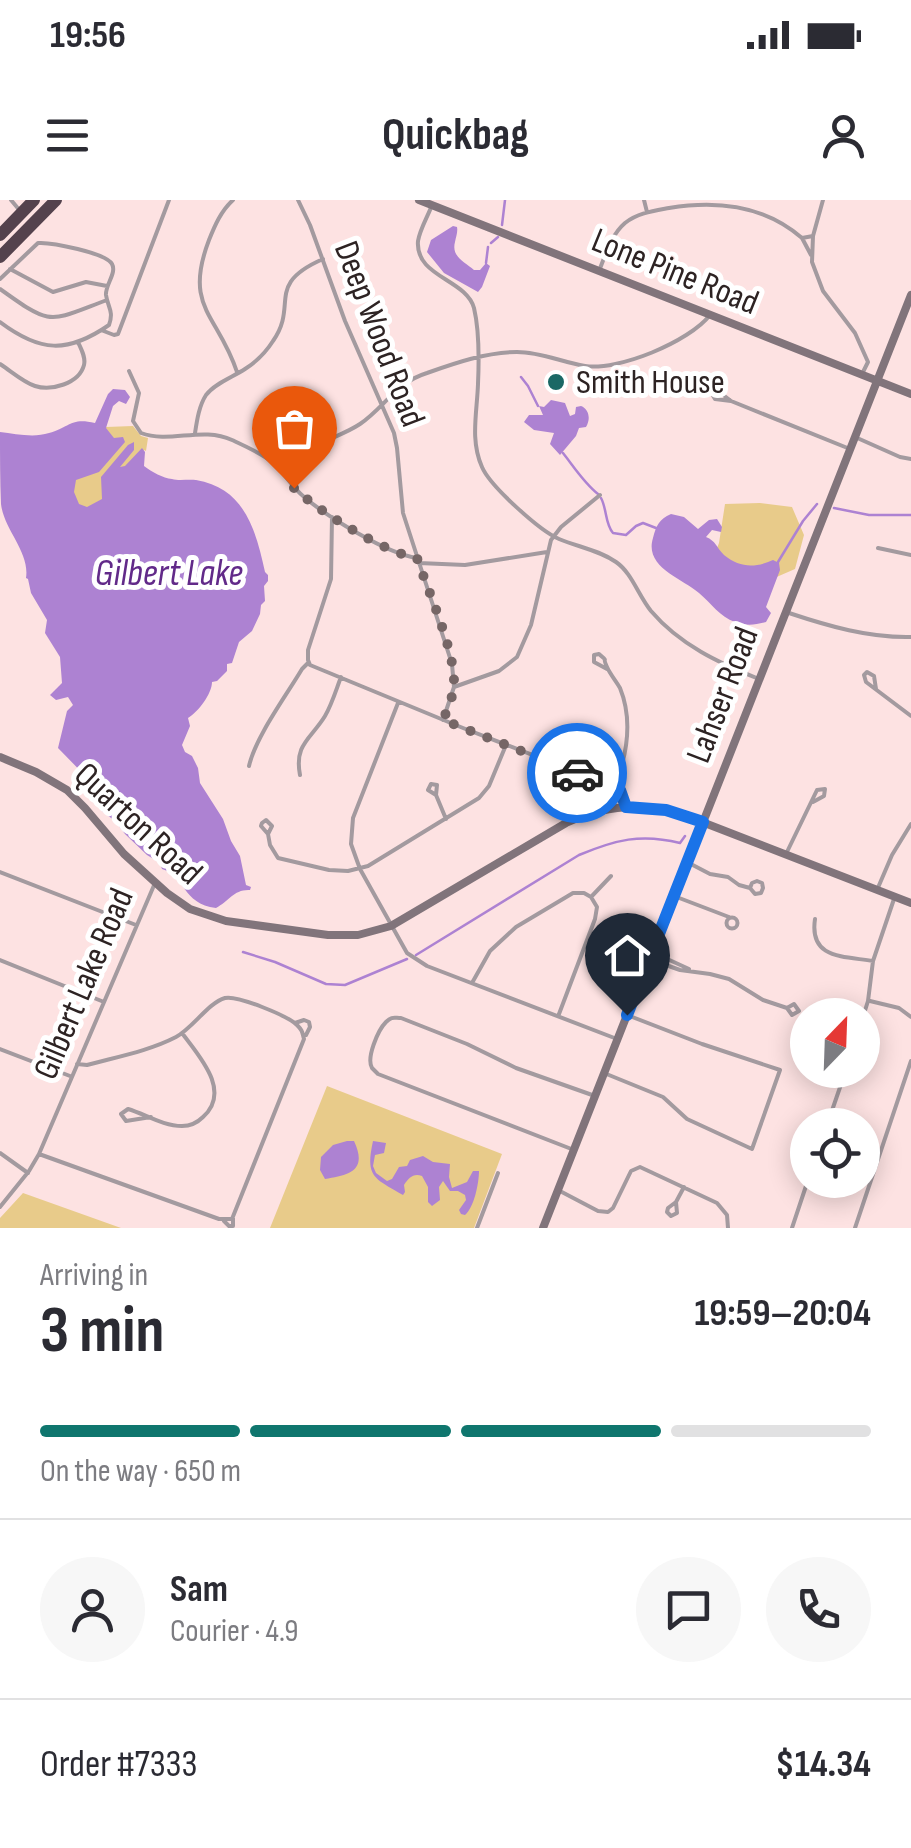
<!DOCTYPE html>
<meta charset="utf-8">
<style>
:root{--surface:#fff;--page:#f7f7f7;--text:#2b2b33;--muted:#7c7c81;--line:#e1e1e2;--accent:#0f766e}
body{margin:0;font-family:"Sofia Sans Condensed",sans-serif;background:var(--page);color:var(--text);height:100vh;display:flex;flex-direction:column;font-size:38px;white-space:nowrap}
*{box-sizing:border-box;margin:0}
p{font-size:32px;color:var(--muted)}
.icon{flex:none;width:55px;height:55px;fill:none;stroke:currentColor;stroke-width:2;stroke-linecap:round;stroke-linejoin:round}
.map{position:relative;height:1028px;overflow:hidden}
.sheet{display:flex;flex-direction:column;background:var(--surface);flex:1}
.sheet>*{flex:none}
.needle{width:65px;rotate:23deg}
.buttons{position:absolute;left:790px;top:798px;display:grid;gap:20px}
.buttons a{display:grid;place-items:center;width:90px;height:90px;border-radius:50%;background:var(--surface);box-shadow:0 5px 25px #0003;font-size:50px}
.pin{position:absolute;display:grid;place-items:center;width:85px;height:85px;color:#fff;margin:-102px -42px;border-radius:50% 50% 50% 0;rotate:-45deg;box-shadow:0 0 10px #0007}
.pin .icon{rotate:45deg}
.courier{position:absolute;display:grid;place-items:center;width:100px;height:100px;margin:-50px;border:8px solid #1a73e8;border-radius:50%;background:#fff;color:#222;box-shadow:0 2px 12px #0007}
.summary em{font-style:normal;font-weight:700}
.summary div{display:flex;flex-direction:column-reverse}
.summary{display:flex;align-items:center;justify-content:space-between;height:170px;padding:0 40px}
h1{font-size:65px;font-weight:700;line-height:75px}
.bar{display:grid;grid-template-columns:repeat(4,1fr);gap:15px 10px;align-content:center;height:120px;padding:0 40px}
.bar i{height:12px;border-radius:8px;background:var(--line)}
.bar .current{background:var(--accent)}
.bar p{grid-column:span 4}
.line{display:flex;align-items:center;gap:25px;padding:0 40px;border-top:2px solid var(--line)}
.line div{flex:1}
.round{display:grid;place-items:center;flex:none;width:105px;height:105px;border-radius:52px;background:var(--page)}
.status{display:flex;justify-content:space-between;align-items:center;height:70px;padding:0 50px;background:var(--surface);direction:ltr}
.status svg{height:28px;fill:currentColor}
header{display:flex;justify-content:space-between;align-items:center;height:130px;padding:0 40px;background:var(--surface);font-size:45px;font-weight:700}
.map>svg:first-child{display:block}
.green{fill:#e8cb8a}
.water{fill:#ad82d2}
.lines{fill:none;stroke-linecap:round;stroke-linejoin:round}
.stream{stroke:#ad82d2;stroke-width:2.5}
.street{stroke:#a39a9f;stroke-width:4}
.secondary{stroke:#81747b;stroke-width:8}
.highway{stroke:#54424d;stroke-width:12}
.done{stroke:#766666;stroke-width:10;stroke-dasharray:0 18}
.route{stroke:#1a73e8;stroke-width:12}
.poi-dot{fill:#1b6865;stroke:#fff;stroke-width:4}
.labels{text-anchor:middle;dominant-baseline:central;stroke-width:10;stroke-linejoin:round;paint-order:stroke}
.street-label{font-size:35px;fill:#2d2323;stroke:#fff}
.poi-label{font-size:35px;fill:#2d2323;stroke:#fff;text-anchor:start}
.water-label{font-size:38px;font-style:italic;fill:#622a89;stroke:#fff}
</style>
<div class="status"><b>19:56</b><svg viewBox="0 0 49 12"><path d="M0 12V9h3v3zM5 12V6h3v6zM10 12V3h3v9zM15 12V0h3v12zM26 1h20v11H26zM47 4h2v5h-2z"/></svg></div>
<header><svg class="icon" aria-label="menu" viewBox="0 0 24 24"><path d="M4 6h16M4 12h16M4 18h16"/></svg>Quickbag<svg class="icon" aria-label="person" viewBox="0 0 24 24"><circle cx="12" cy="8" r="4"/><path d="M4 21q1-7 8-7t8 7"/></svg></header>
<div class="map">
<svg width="911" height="1028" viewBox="0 0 911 1028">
<rect width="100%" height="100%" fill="#fde2e2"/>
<path class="green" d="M 133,226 L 141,236 L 148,238 L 146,251 L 144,250 L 90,322 L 63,291 L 106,227 Z
M 760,303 L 792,307 L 804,335 L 795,369 L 765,382 L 713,359 L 719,343 L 725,304 Z
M 327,886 L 502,954 L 474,1028 L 270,1028 Z
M 23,993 L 121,1028 L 0,1028 L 0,1018 Z"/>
<path class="water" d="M 453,26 L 457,27 C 458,32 456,37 455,42 C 451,57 465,62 474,70 L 480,70 L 486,63 L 490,66 L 482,87 L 478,92 L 444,73 L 427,52 L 431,40 Z
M 113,189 L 125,190 L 130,197 L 126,204 L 119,201 L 113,206 L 106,228 L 114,238 L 123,237 L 125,242 L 99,272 L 76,280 L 74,292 L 79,304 L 87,307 L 102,299 L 101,277 L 128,245 L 134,242 L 134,250 L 120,267 L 125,266 L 142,248 L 145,252 L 144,266 C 152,272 163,278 172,279 C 179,281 188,279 196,280 C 245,288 256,331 265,372 L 268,375 L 268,381 L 264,386 L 265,401 L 261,405 L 260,414 L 252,431 L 239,442 L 232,463 L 227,464 L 227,471 L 217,481 L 212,482 C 212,494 198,512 188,518 L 190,526 L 182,545 L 185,552 L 192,556 L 198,568 L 200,583 L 223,619 L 231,641 L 240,656 L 246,685 L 251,687 L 250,690 C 234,689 229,701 216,708 C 182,704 185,675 162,669 L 160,663 L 147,655 L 125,634 L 115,621 L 102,611 L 100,591 L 58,548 L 67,511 L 73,505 L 68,497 L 56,500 L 50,495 L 62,483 L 60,457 L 45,433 L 47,420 L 31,393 L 28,379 L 26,378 C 30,352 4,330 1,304 C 0,281 0,255 0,232 C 16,234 34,238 49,233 C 70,227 71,217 95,223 L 108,194 Z
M 551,200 L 565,203 L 570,216 L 575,214 L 576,207 L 581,206 C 589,209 591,219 586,227 L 579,228 L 576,236 L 560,255 L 550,244 L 554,233 L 534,230 L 524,222 L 529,215 L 543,215 L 539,206 L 544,207 Z
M 671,314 L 684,317 L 698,329 L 709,320 L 717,319 L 722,327 L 721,332 L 712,330 L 706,337 C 716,341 716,347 724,355 C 740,368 755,368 773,360 L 779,363 L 780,370 L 766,407 L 771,413 L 766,422 C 756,425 745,426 735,422 C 720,417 711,403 699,393 C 681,378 644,367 653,338 C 656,326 659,319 671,314 Z
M 347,941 L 354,941 C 368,971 349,975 325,979 L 320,970 L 321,957 L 333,945 Z
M 373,941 L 386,943 L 384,953 L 375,955 L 373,966 L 376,973 L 387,981 L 392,979 L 399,967 L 407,966 L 410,960 L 423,956 L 433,962 L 450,964 L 449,977 L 452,988 L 467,982 L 473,971 L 479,971 C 479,983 474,1008 465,1015 L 461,1014 L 459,1010 L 466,1000 L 465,995 L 458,991 L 450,991 L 443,981 L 439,987 L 440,1000 L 432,1006 L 428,1002 L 428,987 L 422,976 C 413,973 409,978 404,985 L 405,992 L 403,995 C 374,978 365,977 373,941 Z"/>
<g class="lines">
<path class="stream" d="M 502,25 L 505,0
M 491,43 L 498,37
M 486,63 L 488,47
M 521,177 L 528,186 L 538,206
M 563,253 C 574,267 584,283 598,294
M 601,298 C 607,309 605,324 613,333 L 626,335 L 636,326 L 643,323 L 656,328
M 834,308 L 869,315 L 911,315
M 778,362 L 803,321 L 817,304
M 243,752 L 275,762 L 326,784 L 345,785 L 407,759
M 416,755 L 579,655 C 615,640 641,633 680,643 L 685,636"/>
<path class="street" d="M 11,0 L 21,12
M 233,0 C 221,11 215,25 209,40 C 183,108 218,114 237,172
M 298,0 L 310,25 L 345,121 L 394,233 L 397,248 L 403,313 L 452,464 L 454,487 L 443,520
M 644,0 L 647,12
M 823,0 L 813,36 L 812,62 L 823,91 L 855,133 L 868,162 L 863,172
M 432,5 C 428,16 420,29 418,41 C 415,77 466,79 474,108 C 479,129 479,162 478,184 C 477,213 470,240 482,267 C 490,286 540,331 559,339 C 578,347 599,350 616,362 C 632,373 638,395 651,411 C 680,445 719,463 759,479
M 802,38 L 811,55
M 10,69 L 53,92 L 86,82 L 107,86
M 599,71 C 606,54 611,35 625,23 C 638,13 653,11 669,8 C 717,0 764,5 802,38 L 813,36
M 0,79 L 38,43 C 51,42 106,53 112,64 C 117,73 105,85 106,95 C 108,108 114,111 109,125
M 0,89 C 53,127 48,122 107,100
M 0,122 C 40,152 67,154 109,125
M 101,130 L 114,135 L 118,134 L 169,0
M 0,164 C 11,171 23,182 35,186 C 51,191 79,184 84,165 C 86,157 81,149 78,142
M 129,171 L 139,193 L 133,221 L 141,233 C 170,244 202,226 232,240 C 245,246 261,253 272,262 C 284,272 291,286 303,296 C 326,316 387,354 417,358
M 731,201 L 715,199 L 712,194 L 718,191 L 731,201 L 850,249
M 195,233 C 197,220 199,206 206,195 C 215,183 233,177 245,169 C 256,162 266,152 273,141 C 299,104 264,85 323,59
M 855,237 L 900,257 L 911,259
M 280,270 C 290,262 301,254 312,248 C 327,239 345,234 360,224 C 386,206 395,183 427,173 C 455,163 487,152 517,152 C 541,152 561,162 585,166 C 618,171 689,142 710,115
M 332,317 L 331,379 L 308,450 L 308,460 L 310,465 L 463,528 L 615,587 L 622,593 L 626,607
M 878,348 L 911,355
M 419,363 L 465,365 L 547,352
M 789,413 C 828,426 869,438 911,437
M 607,469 L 594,462 L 594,455 L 599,454 C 610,464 601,454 607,467 C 610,474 616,481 620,488 C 633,520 627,555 615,586
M 454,487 L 499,471 L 517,457 L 531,425 L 551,340 L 561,327 L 600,295
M 876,489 L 874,476 L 867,472 L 864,475 L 866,482 L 911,516
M 398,503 L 353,618 L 351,644 L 360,669 L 407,753 L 427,766 L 617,839
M 249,566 C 256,536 286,496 302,469 L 308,463
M 300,575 C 294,544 311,539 325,516 C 332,504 336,490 341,477
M 436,595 L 428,590 L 431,584 L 437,585 L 436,595 L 446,619
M 268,634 L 261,626 L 262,623 L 266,620 L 272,626 L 268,634 L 270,645 L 278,658 L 329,670 L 348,671 L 368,666 L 479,598 L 489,586 L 506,545
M 786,654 L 817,590 L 825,589 L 824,596 L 813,602
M 687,662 L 710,674 L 728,677 L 739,685 L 750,688 L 755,694 L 761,693 L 763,688 L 762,683 L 757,681 L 752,683 L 750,688
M 0,672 L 136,725
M 877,690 L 892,655 L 911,624
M 674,696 L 729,717
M 591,697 L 611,676
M726.5 723a5.5 5.5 0 1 1 11 0a5.5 5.5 0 1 1-11 0Z
M 815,719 C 809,759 843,756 873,761
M 652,752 L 689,769
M 649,759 L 680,770 L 710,774 L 729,779 L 763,800 L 787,808 L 792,815 L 799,811 L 794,804 L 787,808
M 0,760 L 104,802
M 472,783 L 490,751 L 516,727 L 573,693 L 584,693 L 591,697
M 870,801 L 899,808 L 911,817
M 559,814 L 595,719 L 597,707 L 591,697
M 862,820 L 868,801 L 873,761 L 894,699
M 295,823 L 304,820 L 309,822 L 310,827 L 306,835
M 0,849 L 70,876
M 604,873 L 663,897 L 687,919 L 752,949 L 780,870 L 702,844 L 627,815
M 151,917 L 126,921 L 121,914 L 128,909 C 145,914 163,926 182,926 C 190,926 197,923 203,917 C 232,891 199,856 182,833
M 827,925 L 846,870
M 574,950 L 378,874 C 376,872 374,870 372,868 C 366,858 378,830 386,822 C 392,816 394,818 401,818 L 467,844 L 516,868 L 595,896
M 0,953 L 28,973
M 39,954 L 219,1019 L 232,1019 L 304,839 C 302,832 303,831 297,825 C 288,816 237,795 225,798 C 208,803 193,828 176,837 C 149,851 116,857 87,865 L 77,864
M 558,990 L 598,1011 L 608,1012 L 613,1008 L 631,971 L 640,967 L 717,1003 L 727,1015 L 728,1028
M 676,1002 L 677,1013 L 671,1016 L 667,1012 L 668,1008 L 676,1002 L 684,987
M 0,1007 L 29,971 L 39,954 L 155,683
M 224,1021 L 229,1026 L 233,1026 L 233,1018
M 477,1028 L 498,973
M 792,1028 L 808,980
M 855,1028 L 911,861"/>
<path class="secondary" d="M 419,0 L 911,194
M 0,557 L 36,572 L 67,590 L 85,608 L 124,654 L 167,693 L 190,709 L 226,721 L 328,735 L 358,735 L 391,726 L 566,623 C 604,605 644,602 684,615 L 911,703
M 543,1028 L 911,95"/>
<path class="highway" d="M 0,35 L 34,0
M 0,57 L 56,0"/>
</g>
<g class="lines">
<path class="done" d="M 294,288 C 318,311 385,353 417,358 C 428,391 454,448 454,482 C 454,495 448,508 443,520 L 577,573"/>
<path class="route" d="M 577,573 L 620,590 L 626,607 L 666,610 L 703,622 L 627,815"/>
</g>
<circle class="poi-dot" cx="556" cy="182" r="10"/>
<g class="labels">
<g class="street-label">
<text transform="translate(675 72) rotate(22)">Lone Pine Road</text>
<text transform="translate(379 134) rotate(69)">Deep Wood Road</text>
<text transform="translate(723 495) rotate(-69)">Lahser Road</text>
<text transform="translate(138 624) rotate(43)">Quarton Road</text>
<text transform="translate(84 784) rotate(-67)">Gilbert Lake Road</text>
</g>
<g class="poi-label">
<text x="576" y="182">Smith House</text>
</g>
<g class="water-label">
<text x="169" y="373">Gilbert Lake</text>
</g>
</g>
</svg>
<div class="buttons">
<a><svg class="needle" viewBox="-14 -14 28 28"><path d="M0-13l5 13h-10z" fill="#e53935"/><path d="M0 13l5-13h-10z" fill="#7c7c81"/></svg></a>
<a><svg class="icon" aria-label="locate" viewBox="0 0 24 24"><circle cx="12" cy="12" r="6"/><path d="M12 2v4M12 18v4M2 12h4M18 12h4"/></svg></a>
</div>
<div class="pin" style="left:294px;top:288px;background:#ea580c"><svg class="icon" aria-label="bag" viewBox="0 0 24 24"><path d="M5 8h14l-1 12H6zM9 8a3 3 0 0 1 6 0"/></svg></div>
<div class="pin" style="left:627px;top:815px;background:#1f2937"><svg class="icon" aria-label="home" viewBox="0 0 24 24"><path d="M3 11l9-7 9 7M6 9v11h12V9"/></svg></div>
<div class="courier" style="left:577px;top:573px"><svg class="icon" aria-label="car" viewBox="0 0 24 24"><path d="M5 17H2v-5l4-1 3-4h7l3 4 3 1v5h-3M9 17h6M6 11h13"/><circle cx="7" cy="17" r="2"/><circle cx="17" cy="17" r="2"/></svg></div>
</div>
<section class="sheet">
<div class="summary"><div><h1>3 min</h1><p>Arriving in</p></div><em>19:59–20:04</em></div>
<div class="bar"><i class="current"></i><i class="current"></i><i class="current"></i><i></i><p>On the way · 650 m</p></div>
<div class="line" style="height:180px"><a class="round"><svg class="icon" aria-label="person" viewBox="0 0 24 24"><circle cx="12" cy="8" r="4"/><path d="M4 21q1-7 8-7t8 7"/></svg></a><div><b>Sam</b><p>Courier · 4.9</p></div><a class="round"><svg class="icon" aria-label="chat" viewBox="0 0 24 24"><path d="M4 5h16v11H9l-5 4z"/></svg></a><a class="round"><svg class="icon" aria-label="phone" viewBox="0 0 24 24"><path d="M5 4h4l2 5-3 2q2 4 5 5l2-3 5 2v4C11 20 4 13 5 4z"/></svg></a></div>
<div class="line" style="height:130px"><div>Order #7333</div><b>$14.34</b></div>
</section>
